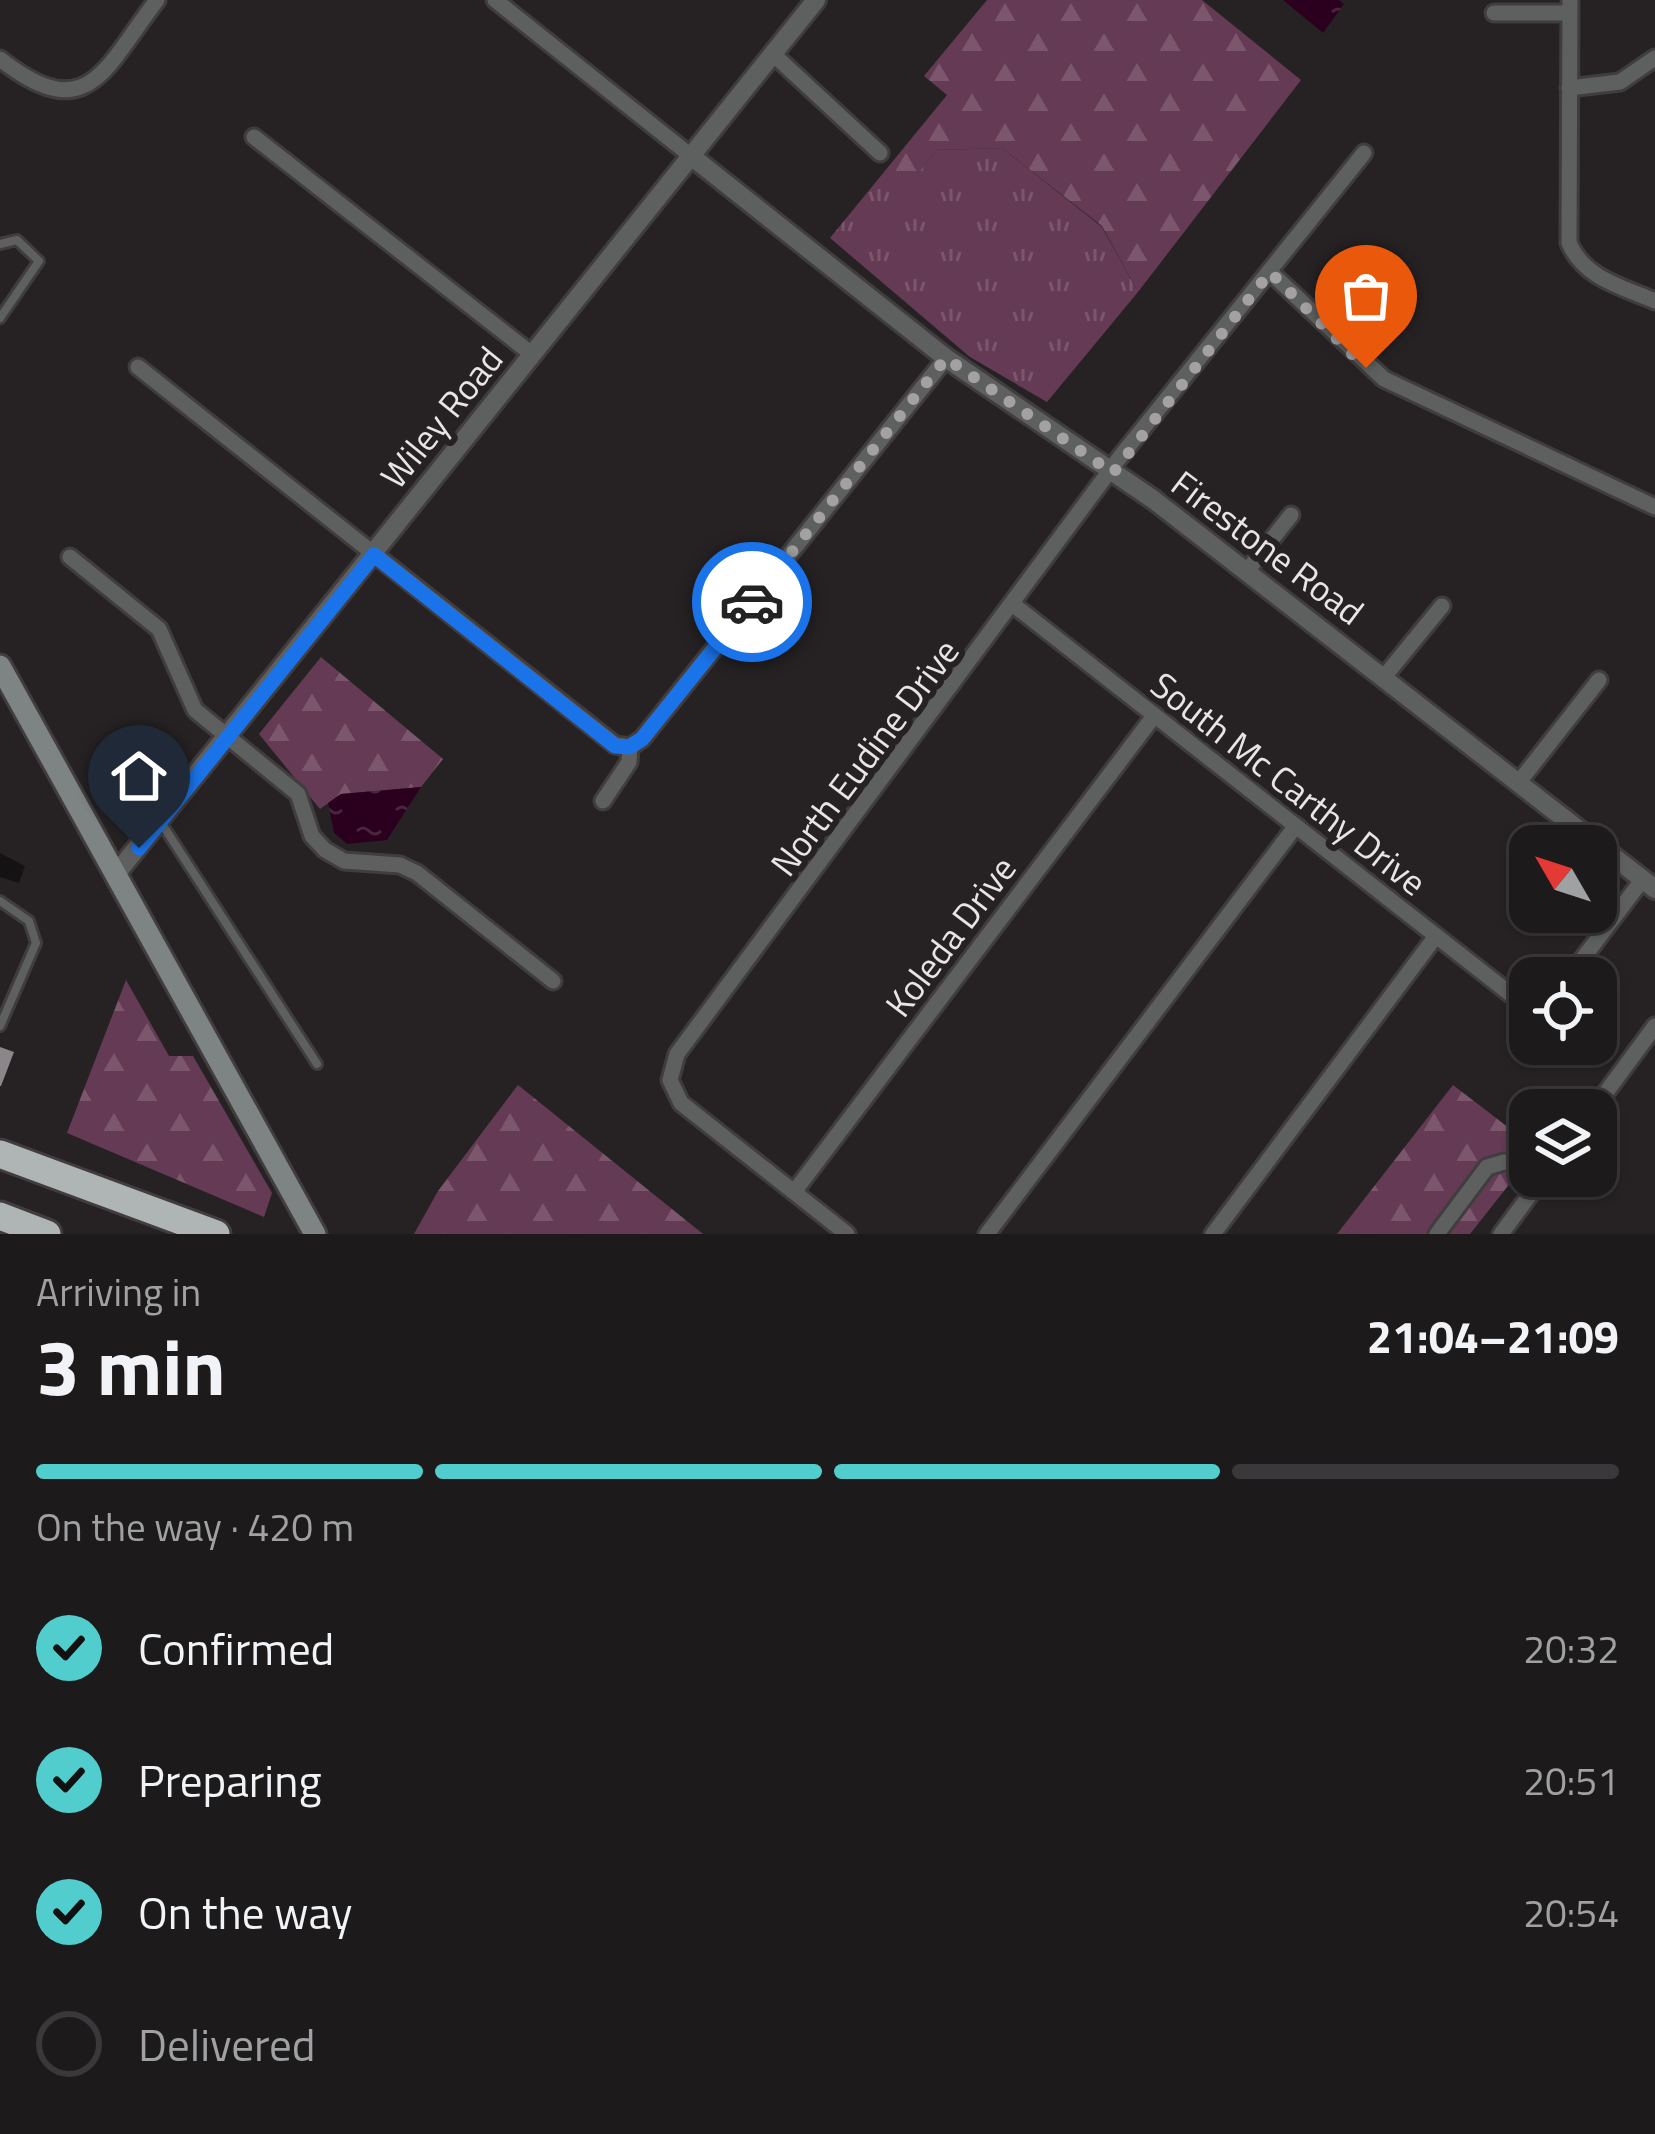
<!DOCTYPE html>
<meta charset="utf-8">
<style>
:root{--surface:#1c1a1b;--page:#292728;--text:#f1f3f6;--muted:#a0a1a3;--line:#3a383a;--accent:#52cdcd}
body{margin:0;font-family:"Titillium Web",sans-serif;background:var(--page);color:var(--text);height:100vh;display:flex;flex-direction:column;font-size:45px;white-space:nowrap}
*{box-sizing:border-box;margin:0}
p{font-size:39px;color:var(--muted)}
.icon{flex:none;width:66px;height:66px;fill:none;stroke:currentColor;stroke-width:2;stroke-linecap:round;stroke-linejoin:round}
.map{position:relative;height:1234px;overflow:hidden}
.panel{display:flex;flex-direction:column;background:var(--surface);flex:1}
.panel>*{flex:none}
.needle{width:78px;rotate:309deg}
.fabs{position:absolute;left:1509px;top:825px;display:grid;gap:24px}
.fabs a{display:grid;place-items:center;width:108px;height:108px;border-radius:24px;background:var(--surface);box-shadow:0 3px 9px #0004,0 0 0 3px var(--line);font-size:60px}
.pin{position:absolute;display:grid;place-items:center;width:102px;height:102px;color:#fff;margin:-123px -51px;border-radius:50% 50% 50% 0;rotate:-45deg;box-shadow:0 0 12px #0007}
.pin .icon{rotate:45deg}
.courier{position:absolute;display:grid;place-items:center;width:120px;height:120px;margin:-60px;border:9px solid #1a73e8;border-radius:50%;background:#fff;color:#222;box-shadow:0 3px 15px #0007}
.headline em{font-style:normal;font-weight:700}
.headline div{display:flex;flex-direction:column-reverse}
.headline{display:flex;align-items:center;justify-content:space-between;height:204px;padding:0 36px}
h1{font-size:78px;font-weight:700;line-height:90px}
.bar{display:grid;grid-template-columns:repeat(4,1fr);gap:18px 12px;align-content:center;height:144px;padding:0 36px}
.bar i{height:15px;border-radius:9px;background:var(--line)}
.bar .on{background:var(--accent)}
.bar p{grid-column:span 4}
ol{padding:0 36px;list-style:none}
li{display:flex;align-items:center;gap:36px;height:132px}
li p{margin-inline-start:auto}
li .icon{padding:12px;border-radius:50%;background:var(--accent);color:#111;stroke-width:4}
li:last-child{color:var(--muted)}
li i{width:66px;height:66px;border:6px solid var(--line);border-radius:50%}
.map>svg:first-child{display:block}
.grass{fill:url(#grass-tufts)}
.forest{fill:url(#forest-firs)}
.water{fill:url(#water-ripples)}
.shadow{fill:#0007}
.building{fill:#8b8689}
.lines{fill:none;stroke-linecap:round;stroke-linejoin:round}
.service-casing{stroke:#413d3f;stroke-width:14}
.minor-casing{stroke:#413d3f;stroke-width:21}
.tertiary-casing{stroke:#413d3f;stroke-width:24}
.secondary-casing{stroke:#413d3f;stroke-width:27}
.motorway-casing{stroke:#413d3f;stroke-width:33}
.service{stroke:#5e6060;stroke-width:8}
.minor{stroke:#5e6060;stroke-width:15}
.tertiary{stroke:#5e6060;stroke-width:18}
.secondary{stroke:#7e8383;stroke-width:21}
.motorway{stroke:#afb5b5;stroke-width:27}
.done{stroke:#a4a1a2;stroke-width:12;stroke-dasharray:0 21.6}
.route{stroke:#1a73e8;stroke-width:15}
.labels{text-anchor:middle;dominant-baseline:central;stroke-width:12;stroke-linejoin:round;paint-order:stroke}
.street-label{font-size:36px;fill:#e8e5e6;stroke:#262224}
</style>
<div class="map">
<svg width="1655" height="1234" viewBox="0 0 1655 1234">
<defs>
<pattern id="grass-tufts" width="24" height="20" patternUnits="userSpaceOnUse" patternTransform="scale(3)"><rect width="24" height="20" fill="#653a54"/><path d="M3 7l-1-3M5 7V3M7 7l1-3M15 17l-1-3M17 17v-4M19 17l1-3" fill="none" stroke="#7b566d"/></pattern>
<pattern id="forest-firs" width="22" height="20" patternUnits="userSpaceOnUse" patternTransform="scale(3)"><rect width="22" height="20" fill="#653a54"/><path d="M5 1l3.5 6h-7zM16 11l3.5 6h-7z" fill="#7b566d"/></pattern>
<pattern id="water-ripples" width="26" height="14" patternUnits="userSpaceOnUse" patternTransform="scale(3)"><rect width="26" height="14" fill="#2b001e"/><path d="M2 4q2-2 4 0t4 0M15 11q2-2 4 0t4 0" fill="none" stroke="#4a253f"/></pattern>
</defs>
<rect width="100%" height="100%" fill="#262224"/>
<path class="grass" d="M 1002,148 L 1102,227 L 1138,292 L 1047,402 L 970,357 L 830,238 L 884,172 L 905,189 L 937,150 Z"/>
<path class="forest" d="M 987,0 L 1202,0 L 1301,80 L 1138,292 L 1102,226 L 1002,148 L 937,150 L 905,190 L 884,172 L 947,95 L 924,76 Z
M 321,657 L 443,759 L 421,787 L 341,794 L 320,809 L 259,734 Z
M 126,980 L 169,1056 L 193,1056 L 272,1193 L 264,1217 L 67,1133 Z
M 518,1085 L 703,1234 L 414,1234 L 438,1191 Z
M 1453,1085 L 1530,1144 L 1530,1158 L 1470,1234 L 1337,1234 Z"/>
<path class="water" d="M 1283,0 L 1339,0 L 1344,4 L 1323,33 Z
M 421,787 L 387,840 L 347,844 L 334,833 L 328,803 L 341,794 Z"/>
<path class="shadow" d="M 0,853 L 25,866 L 19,883 L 0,877 Z"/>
<path class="building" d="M 0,1047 L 14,1052 L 1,1086 L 0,1086 Z"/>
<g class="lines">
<defs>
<path id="service" d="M 0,244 L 17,240 L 39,261 L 0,318
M 162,824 L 317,1064
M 0,901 L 29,921 L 36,943 L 0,1026"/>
<path id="minor" d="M 495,0 L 691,156
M 1570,0 L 1569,243 C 1584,278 1622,287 1655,301
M 1494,13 L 1570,13
M 773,54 L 880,153
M 0,59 C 88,128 104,69 157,0
M 1569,88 L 1620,82 L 1655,58
M 254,137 L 533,355
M 1269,271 L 1384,379 L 1655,507
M 138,367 L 615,745 L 630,747
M 70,557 L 159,629 L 195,710 L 298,794 L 312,836 L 325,850 L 344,861 L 400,865 L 417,873 L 553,981
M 1247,571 L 1291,515
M 1015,606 L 1513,996 L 1530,1000
M 1384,677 L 1442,606
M 1519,782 L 1599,680
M 603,801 L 629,762 L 630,747 L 642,739 L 946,358
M 1568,978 L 1643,879
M 1593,1110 L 1655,1026
M 794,1192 L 1154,716
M 847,1234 L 681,1103 L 670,1080 L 677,1054 L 1120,457 L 1364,153
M 987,1234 L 1295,827
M 1213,1234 L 1436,936
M 1437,1234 L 1487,1167 L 1504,1162
M 1501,1234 L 1544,1176"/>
<path id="tertiary" d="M 691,156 L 946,358 L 1154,500 L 1655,889
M 116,874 L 816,0"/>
<path id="secondary" d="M 0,666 L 315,1234"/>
<path id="motorway" d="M 0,1154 L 216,1234
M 0,1216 L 47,1234"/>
</defs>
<use href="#service" class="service-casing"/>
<use href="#minor" class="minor-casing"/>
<use href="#tertiary" class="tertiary-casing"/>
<use href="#secondary" class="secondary-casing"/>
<use href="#motorway" class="motorway-casing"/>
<use href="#service" class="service"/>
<use href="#minor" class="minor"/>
<use href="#tertiary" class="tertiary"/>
<use href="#secondary" class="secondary"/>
<use href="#motorway" class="motorway"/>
</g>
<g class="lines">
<path class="done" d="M 752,602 L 946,358 L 1113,473 L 1270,272 L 1366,368"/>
<path class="route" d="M 139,848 L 374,555 L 615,746 L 629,747 L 642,739 L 752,602"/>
</g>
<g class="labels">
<g class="street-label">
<text transform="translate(441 417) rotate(-51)">Wiley Road</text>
<text transform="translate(1268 547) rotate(37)">Firestone Road</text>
<text transform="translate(864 757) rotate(-53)">North Eudine Drive</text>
<text transform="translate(1289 783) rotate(38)">South Mc Carthy Drive</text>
<text transform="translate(950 936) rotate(-53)">Koleda Drive</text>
</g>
</g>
</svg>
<div class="fabs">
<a><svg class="needle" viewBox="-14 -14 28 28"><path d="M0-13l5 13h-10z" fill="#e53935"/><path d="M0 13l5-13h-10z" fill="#a0a1a3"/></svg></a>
<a><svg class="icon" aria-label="locate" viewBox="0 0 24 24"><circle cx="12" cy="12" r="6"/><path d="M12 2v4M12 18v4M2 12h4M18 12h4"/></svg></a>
<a><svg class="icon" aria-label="layers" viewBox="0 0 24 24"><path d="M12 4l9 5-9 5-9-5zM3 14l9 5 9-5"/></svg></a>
</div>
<div class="pin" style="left:1366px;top:368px;background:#ea580c"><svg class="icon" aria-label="bag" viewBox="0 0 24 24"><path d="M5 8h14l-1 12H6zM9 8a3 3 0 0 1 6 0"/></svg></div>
<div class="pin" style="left:139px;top:848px;background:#1f2937"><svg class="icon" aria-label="home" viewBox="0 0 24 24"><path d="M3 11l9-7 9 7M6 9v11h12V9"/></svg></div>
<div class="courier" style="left:752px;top:602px"><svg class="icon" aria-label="car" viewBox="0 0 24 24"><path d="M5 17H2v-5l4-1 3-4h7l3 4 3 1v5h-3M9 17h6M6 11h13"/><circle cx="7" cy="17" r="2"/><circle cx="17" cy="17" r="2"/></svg></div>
</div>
<section class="panel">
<div class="headline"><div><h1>3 min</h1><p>Arriving in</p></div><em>21:04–21:09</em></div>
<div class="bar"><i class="on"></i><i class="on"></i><i class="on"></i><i></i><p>On the way · 420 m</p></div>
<ol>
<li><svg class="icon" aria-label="check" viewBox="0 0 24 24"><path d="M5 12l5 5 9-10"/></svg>Confirmed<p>20:32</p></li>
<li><svg class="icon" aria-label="check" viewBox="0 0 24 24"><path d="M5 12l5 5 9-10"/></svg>Preparing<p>20:51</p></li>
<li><svg class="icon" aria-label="check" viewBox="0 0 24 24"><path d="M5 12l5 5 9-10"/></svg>On the way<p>20:54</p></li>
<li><i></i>Delivered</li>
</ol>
</section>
